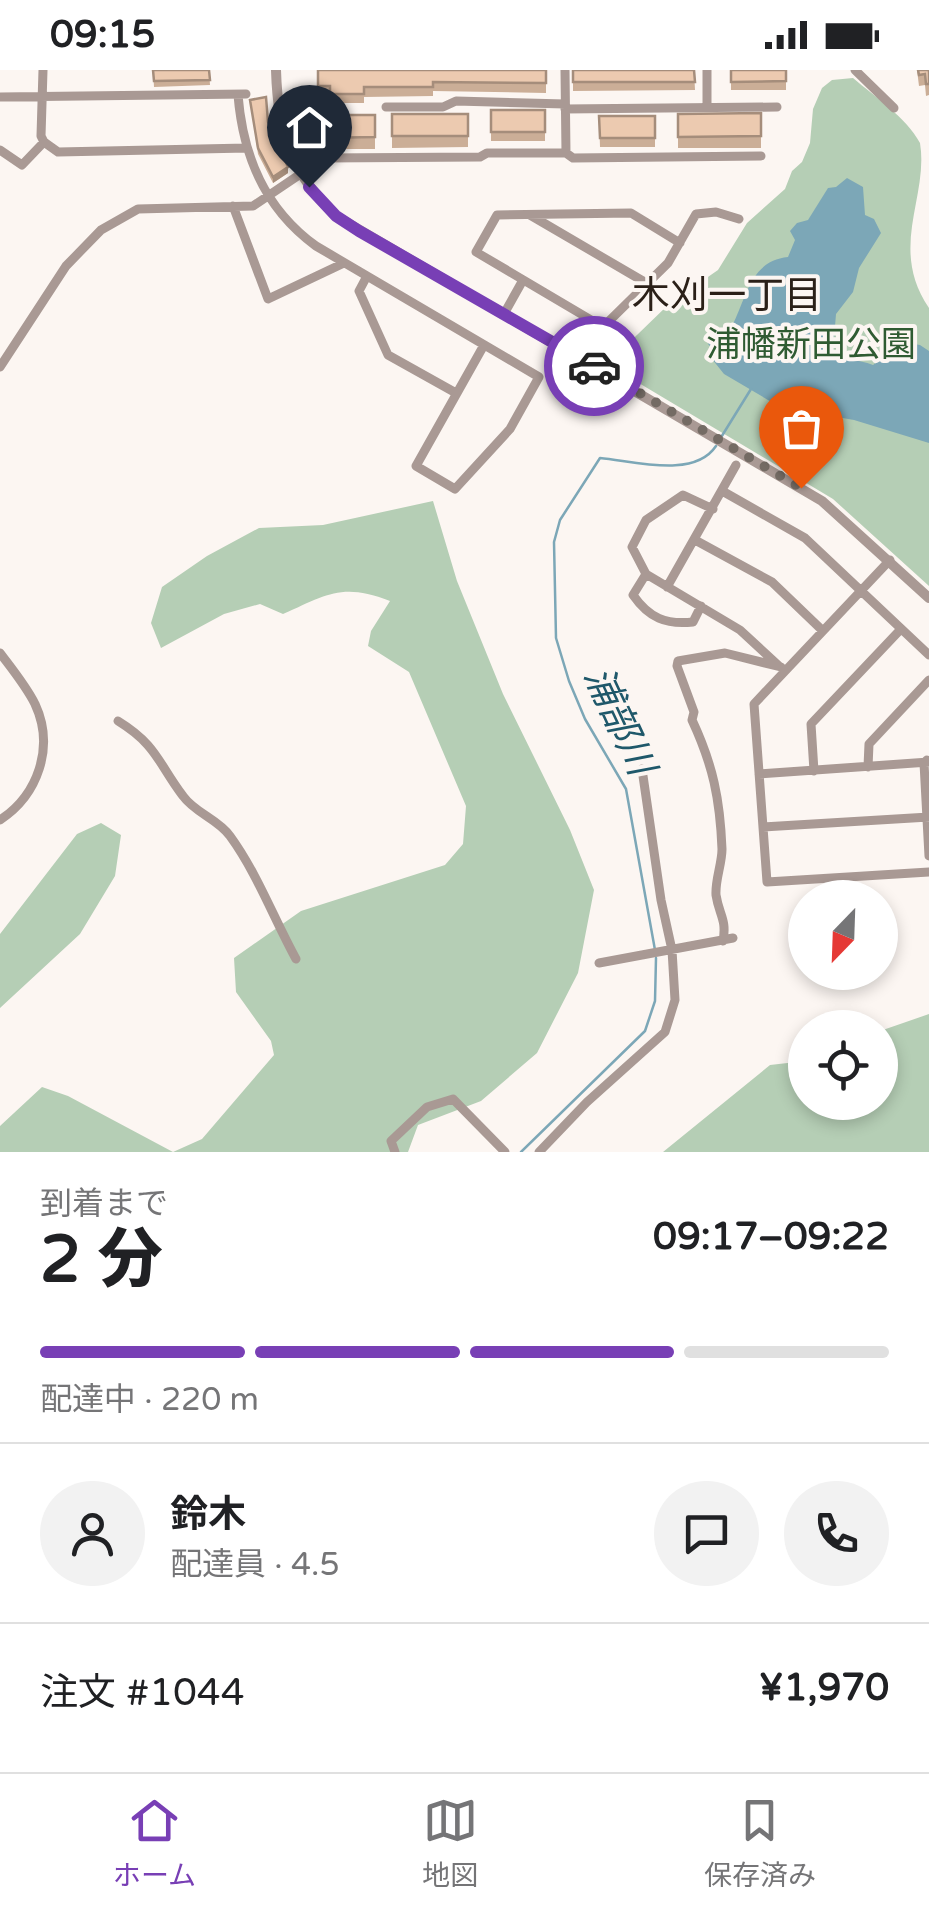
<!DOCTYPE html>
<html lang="ja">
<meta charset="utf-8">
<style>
:root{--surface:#fff;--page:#f2f2f2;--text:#202124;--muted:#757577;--line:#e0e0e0;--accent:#783fb5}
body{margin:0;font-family:"Varela Round","Noto Sans JP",sans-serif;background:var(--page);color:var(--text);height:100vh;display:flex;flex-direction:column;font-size:38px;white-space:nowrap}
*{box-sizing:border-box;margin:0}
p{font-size:32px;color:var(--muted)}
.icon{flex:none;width:55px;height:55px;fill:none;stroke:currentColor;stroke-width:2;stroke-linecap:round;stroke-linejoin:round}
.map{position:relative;height:1082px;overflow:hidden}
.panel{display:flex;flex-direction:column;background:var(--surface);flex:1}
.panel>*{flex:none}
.needle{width:65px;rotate:203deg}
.tools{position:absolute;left:788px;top:810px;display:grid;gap:20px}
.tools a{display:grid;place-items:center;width:110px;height:110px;border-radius:50%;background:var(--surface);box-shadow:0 5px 15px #0003;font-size:50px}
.pin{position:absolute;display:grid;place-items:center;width:85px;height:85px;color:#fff;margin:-102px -42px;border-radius:50% 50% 50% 0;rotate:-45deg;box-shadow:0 0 10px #0007}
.pin .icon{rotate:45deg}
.courier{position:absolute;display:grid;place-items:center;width:100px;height:100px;margin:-50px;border:8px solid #783fb5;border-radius:50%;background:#fff;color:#222;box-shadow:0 2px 12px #0007}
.headline em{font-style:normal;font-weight:800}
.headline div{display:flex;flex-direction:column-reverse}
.headline{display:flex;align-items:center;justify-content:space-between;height:170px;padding:0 40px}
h1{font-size:65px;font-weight:800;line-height:75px}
.bar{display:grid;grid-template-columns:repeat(4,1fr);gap:15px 10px;align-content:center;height:120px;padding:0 40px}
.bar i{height:12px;border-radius:8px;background:var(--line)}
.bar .selected{background:var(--accent)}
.bar p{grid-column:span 4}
.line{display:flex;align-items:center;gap:25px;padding:0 40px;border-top:2px solid var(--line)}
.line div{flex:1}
.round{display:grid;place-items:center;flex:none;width:105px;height:105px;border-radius:52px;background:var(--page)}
.status{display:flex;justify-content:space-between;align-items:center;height:70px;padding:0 50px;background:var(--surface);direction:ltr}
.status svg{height:28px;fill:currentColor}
.menu{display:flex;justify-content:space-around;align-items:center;height:140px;border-top:2px solid var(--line);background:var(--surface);font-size:28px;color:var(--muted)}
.menu a{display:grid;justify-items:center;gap:5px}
.menu .selected{color:var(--accent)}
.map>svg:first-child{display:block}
.green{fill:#b5ceb5}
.water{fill:#7ca7b7}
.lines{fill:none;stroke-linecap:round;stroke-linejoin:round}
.stream{stroke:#7ca7b7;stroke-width:2.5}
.minor{stroke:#a99994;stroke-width:9}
.tertiary{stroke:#a99994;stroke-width:10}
.wall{fill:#cbae97}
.shaded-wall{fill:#a58d7b}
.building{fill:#eccab0;stroke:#a58d7b;stroke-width:2.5}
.done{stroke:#746b64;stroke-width:10;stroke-dasharray:0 18}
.route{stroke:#783fb5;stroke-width:12}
.labels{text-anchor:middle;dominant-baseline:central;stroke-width:8;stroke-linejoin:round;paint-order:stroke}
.park-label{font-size:35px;fill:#2f5b32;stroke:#fcf6f2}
.neighbourhood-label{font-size:38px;fill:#2b2018;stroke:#fcf6f2}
.water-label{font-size:38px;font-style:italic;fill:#1f586a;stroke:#fcf6f2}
</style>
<div class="status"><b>09:15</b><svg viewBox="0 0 49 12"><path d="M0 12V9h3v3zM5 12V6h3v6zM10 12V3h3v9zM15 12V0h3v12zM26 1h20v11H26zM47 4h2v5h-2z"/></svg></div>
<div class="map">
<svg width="929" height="1082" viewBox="0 0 929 1082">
<rect width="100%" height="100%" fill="#fcf6f2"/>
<path class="green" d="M 853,8 C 875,27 906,47 920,73 C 929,127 888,178 929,238 L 929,516 L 833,429 L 607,294 L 669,234 L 718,200 L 747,153 L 785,119 L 792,101 L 802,92 L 810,73 L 813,39 L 822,18 L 832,10 Z
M 433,431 L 457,511 L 503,624 L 570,760 L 594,820 L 578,903 L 537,983 L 481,1031 L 418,1055 L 408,1082 L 173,1082 L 202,1069 L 274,985 L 271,971 L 236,922 L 234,888 L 301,841 L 445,795 L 463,774 L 466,736 L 409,602 L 368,576 L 371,561 L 390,531 C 342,512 326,525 283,544 L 260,534 L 224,544 L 161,578 L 151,553 L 162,517 L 207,486 L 259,458 L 323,455 Z
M 101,753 L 121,765 L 115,806 L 80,864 L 0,938 L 0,864 L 77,764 Z
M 929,944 L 929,1082 L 663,1082 L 770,995 L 805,991 L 805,1032 L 880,1032 L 880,961 Z
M 42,1017 L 68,1026 L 173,1082 L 0,1082 L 0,1056 Z"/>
<path class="water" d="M 847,108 L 863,117 L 865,145 L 874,149 L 881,163 L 859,198 L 853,222 L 836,244 L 833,281 C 845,291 858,289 873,295 L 887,284 L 890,270 L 920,275 L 929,281 L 929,373 L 854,350 L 780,337 L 724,304 L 712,289 L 713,279 L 708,274 L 716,261 L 732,256 C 747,227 750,191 788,187 L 795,170 L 790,161 L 797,153 L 808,150 L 828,118 L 836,117 Z"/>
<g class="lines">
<path class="stream" d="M 720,369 L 751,319
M 655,880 L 626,719 L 585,649 L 569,611 L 556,568 L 554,472 L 560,450 L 600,388 C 634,391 694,409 716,376
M 521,1082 L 645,961 L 655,931 L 656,888"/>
<path class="minor" d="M 565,0 L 566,83
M 707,0 L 707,37
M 855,0 L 894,38
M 238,25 C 243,87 265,139 316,176 L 539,307 L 510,359 L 455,419 L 416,396 L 484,275
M 0,27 L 246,24
M 386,37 L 443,37 L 456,31 L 565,34
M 565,39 L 777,37
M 44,72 L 58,82 L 247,78
M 0,80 L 22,95 L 44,72 L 41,66 L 43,0
M 312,96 L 323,88 L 480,87 L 487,83 L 566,83 L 573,88 L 761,86
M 233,136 L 268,229 L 344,193
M 530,145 L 648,214
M 680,173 L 631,143 L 497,145 L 476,182 L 603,257 L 668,193 L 696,144 L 716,142 L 739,149
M 367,206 L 359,221 L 388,285 L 456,323
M 504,244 L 523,210
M 0,297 L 66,196 L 101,160 L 138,139 L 253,136 L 299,105
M 724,422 L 805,468 L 929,585
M 713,439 L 683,425 L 646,450 L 632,477 L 646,504 L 740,560 L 779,596
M 695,470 L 772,512 L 823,561
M 890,490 L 754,634 L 767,812 L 929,802
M 646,504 L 633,525 C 649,548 666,555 693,552 L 701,536
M 667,517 L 736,395
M 0,583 C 12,599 26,616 35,634 C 55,677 38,725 0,750
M 118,651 C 157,675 158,693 183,726 C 195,743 218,749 230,766 C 257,803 274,849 296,889
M 927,690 L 924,693 L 929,786
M 868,697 L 869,674 L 929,610
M 814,701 L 811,654 L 901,559
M 759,704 L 929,692
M 763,757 L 929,747
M 723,871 C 727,849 719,845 716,825 C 715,810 722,794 722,779 C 720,729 713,695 692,650 L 694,642 L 677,596 L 678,591 L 725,583 L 781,597
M 599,893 L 733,868
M 395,1082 L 391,1071 L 427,1037 L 453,1029 L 505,1082
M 539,1082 L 587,1032 L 665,962 L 675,930 L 672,880 L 661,830 L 642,699"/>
<path class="tertiary" d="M 276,0 C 278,64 289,100 336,146 L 822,431 L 929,528"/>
</g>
<path class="wall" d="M 153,0 L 209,0 L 210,15 L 154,17 Z
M 318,0 L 546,0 L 546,23 L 433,21 L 433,26 L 364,27 L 364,33 L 330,33 L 330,25 L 318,25 Z
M 573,0 L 694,0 L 695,20 L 573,21 Z
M 731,0 L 786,0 L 786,20 L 731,20 Z
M 917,0 L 929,0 L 929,25 L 926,26 L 925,15 L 919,16 Z
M 250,30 L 268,52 L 288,103 L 273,113 L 258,84 Z
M 315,36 L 327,45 L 375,45 L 375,79 L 320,79 L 320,70 L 315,70 Z
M 491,40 L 545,40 L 545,71 L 491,71 Z
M 761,43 L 761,78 L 678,78 L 678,44 Z
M 392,44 L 468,44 L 468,77 L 392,78 Z
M 599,46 L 655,46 L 655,77 L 600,77 Z"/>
<path class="shaded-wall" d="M 288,97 L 288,103 L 273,113 L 273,107 Z"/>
<path class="building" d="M 153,0 L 209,0 L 210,10 L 154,11 Z
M 318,0 L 546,0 L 546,13 L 433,12 L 433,17 L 364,17 L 364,24 L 330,24 L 330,16 L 318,16 Z
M 573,0 L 694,0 L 695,12 L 573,12 Z
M 731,0 L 786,0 L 786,11 L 731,12 Z
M 918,0 L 929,0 L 929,14 L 926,14 L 925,4 L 919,5 Z
M 266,27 L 268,52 L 288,97 L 273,107 L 258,78 L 250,30 Z
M 315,36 L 327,36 L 327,45 L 375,45 L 375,67 L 320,68 L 320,59 L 315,59 Z
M 491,40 L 545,40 L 545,62 L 491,62 Z
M 761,43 L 761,66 L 678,67 L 678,44 Z
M 392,44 L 468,44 L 468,66 L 392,66 Z
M 599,46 L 655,46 L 655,68 L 600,68 Z"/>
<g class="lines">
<path class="done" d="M 594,296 L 801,418"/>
<path class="route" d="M 309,117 L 336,146 L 359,161 L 594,296"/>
</g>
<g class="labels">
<g class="park-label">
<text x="811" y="275">浦幡新田公園</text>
</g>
<g class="neighbourhood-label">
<text x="727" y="226">木刈一丁目</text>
</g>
<g class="water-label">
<text transform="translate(619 651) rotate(65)">浦部川</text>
</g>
</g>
</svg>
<div class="tools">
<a><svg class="needle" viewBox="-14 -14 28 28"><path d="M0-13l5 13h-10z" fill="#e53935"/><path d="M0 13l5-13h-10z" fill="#757577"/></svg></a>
<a><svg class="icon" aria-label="locate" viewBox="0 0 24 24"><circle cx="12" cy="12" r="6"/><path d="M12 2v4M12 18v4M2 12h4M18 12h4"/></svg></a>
</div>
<div class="pin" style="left:801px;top:418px;background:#ea580c"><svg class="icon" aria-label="bag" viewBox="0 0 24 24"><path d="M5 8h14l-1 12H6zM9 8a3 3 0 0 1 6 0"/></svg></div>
<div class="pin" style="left:309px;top:117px;background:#1f2937"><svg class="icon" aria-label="home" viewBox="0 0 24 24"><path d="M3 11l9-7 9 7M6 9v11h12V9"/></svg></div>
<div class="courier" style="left:594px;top:296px"><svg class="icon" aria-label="car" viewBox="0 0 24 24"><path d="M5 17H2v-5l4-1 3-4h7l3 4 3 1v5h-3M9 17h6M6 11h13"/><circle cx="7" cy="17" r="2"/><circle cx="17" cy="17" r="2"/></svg></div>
</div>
<section class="panel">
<div class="headline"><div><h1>2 分</h1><p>到着まで</p></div><em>09:17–09:22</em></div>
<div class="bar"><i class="selected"></i><i class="selected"></i><i class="selected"></i><i></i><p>配達中 · 220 m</p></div>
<div class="line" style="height:180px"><a class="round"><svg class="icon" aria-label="person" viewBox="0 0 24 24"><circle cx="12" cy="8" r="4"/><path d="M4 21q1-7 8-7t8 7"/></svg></a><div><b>鈴木</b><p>配達員 · 4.5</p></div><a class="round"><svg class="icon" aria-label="chat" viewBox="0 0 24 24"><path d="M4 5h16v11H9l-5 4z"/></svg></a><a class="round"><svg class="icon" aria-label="phone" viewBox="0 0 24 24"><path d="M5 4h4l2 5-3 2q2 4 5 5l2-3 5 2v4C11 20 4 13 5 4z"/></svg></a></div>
<div class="line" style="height:130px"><div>注文 #1044</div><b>¥1,970</b></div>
</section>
<nav class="menu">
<a class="selected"><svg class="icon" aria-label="home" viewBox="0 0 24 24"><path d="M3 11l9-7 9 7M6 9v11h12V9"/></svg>ホーム</a>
<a><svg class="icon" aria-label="map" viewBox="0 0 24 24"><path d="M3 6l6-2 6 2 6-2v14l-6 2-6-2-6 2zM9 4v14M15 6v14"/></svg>地図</a>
<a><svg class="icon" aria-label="saved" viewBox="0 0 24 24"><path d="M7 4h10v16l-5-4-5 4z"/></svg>保存済み</a>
</nav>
